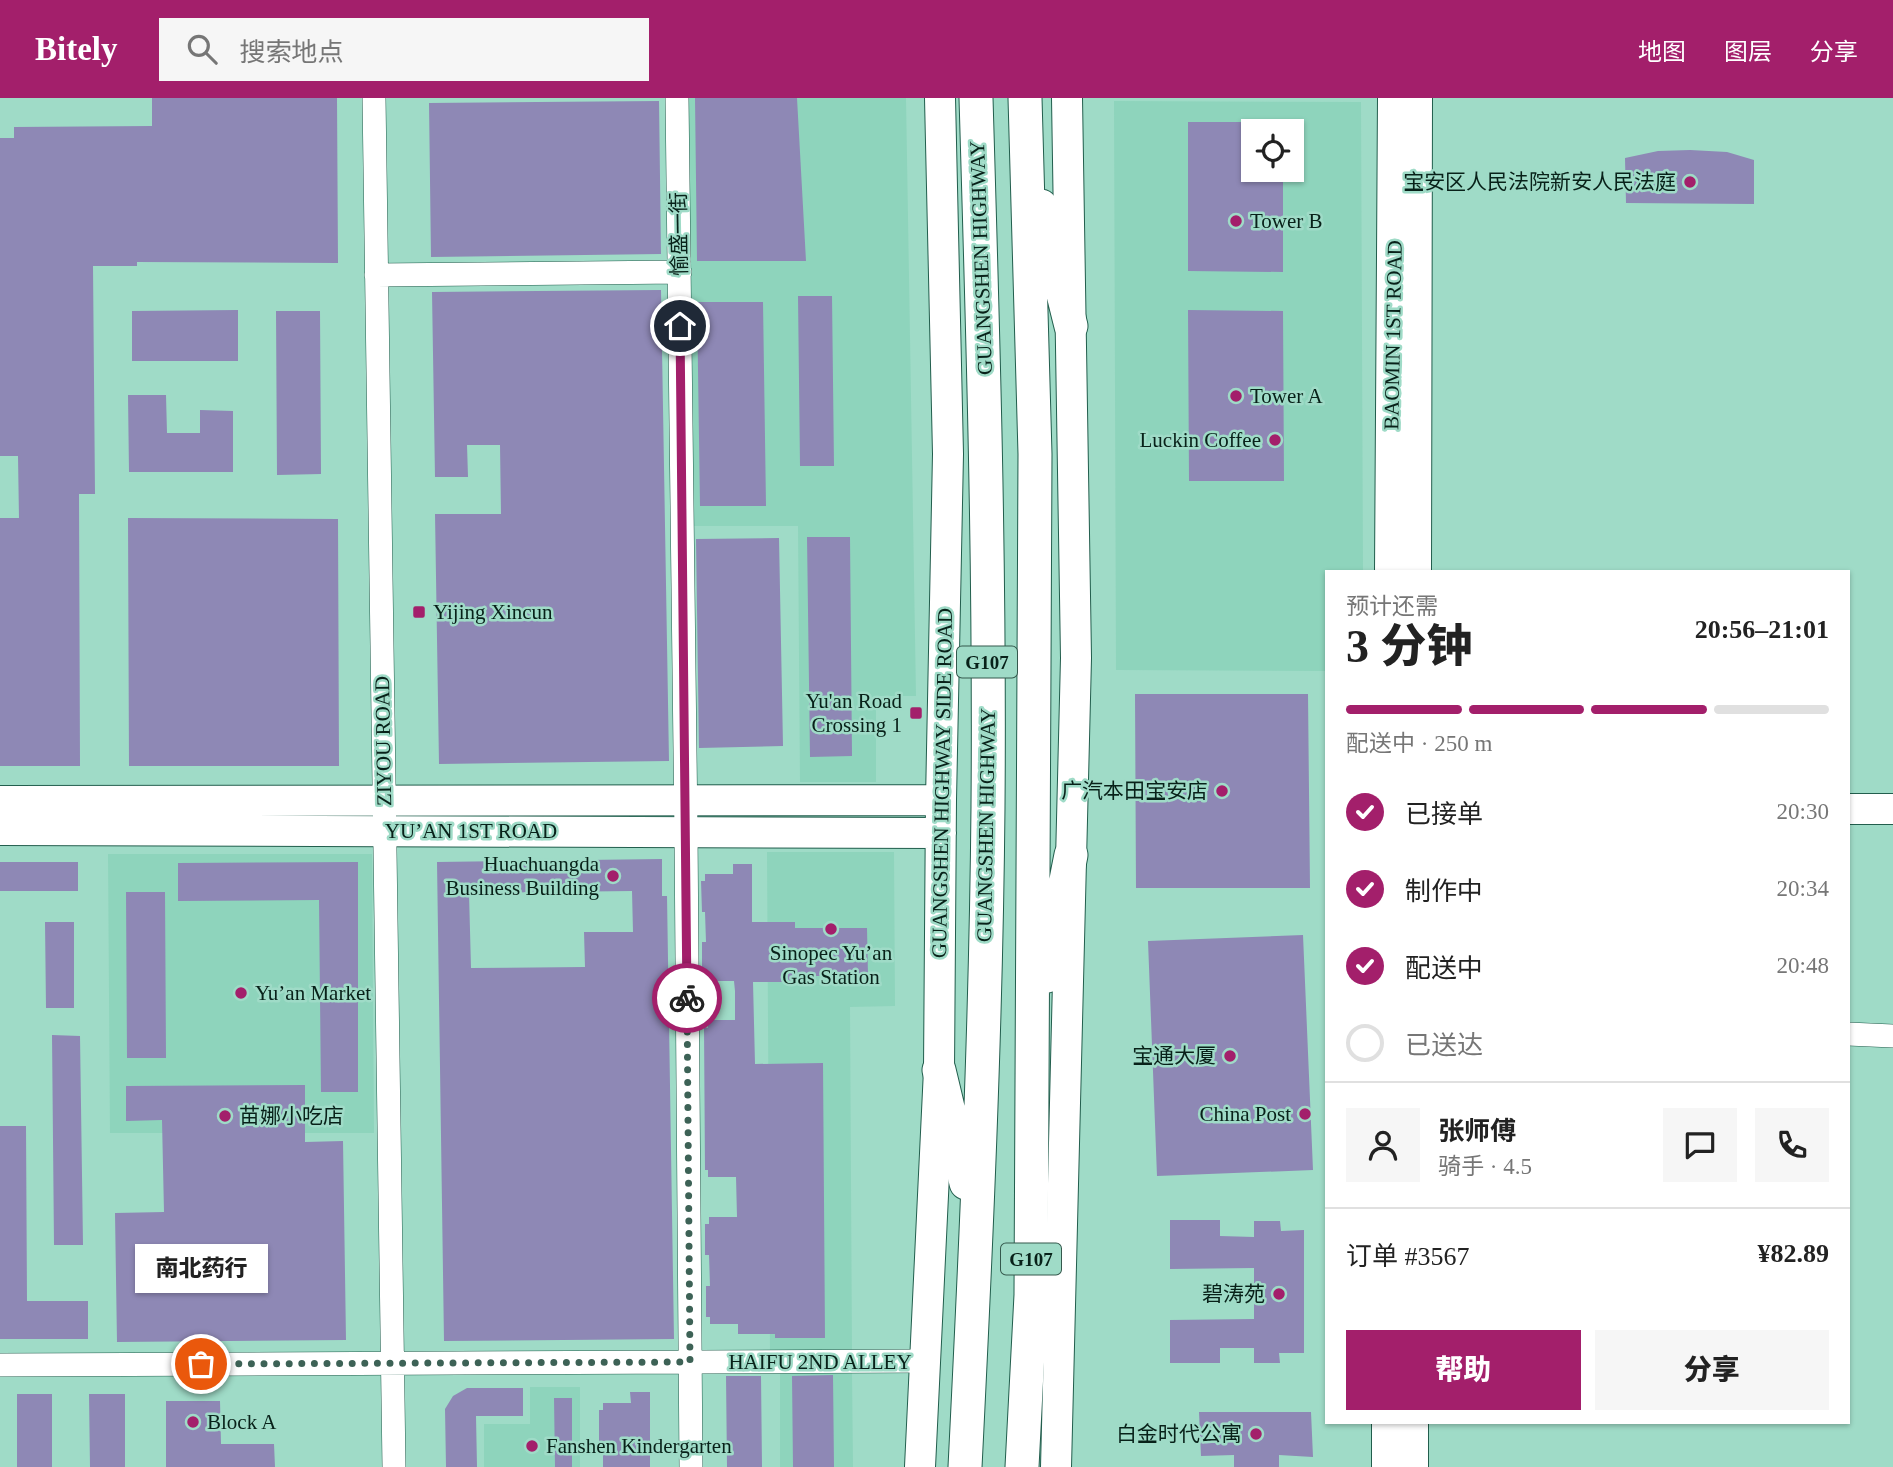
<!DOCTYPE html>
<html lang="zh">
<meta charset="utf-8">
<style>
:root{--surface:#fff;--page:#f6f6f6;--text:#222;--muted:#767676;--line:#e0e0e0;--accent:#a31f6b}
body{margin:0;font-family:"Times New Roman","Noto Sans SC",serif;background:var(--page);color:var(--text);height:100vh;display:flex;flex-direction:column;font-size:26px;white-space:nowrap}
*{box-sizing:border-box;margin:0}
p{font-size:23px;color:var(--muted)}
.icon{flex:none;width:38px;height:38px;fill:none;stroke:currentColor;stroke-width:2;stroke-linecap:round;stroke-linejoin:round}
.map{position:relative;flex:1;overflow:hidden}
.panel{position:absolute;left:1325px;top:472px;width:525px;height:854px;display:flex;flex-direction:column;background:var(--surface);border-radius:0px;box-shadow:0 2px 5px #0004}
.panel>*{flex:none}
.buttons{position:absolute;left:1241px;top:21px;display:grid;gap:14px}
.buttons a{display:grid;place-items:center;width:63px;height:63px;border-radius:0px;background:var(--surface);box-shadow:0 2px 5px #0004;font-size:35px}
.pin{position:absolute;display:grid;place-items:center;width:60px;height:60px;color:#fff;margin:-30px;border:4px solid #fff;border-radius:50%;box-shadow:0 2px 7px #0007}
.courier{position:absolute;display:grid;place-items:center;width:70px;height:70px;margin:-35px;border:5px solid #a31f6b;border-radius:50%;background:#fff;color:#222;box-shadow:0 2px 9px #0007}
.bubble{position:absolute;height:49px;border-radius:0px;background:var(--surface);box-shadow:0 2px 5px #0004;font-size:23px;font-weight:800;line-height:49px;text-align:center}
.overview em{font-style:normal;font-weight:800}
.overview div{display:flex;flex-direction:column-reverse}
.overview{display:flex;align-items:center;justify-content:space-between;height:119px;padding:0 21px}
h1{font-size:46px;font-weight:800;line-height:52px}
.bar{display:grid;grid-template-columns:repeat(4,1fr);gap:10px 7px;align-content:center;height:84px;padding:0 21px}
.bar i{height:9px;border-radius:5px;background:var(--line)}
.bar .current{background:var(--accent)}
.bar p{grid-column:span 4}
.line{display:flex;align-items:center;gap:18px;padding:0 21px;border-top:2px solid var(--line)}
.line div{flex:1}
.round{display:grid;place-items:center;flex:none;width:74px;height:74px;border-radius:0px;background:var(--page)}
ol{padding:0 21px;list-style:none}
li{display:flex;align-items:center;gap:21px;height:77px}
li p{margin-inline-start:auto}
li .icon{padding:7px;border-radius:50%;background:var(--accent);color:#fff;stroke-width:4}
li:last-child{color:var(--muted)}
li i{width:38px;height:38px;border:4px solid var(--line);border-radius:50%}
.button{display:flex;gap:14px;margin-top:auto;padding:14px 21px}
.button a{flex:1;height:80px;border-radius:0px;background:var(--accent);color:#fff;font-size:28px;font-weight:800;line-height:80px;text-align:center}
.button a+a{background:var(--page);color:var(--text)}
header{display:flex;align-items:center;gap:42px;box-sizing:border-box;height:98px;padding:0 35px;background:var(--accent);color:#fff}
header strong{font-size:33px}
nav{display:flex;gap:38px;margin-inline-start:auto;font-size:24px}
.search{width:490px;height:63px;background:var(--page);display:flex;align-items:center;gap:18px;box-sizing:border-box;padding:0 24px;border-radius:0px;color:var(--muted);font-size:26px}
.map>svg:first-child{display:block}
.built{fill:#8ed4bc;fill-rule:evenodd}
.building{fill:#8e88b5;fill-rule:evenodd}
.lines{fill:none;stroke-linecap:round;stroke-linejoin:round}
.minor-casing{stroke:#225e4d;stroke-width:24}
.major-casing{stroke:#225e4d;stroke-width:32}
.highway-casing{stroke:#225e4d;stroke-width:35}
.minor{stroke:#fff;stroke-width:23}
.major{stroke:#fff;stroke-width:30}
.highway{stroke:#fff;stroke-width:33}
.done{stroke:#3d6256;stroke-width:7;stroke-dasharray:0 12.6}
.route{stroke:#a31f6b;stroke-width:9}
.poi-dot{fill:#a31f6b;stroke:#9fdbc7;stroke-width:2.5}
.labels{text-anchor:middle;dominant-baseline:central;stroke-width:5;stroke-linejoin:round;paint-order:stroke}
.shield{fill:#9fdbc7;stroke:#35594d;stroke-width:2}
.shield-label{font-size:19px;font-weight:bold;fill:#082119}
.poi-label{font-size:21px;fill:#082119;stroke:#9fdbc7;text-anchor:end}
.street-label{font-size:21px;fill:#082119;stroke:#9fdbc7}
</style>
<header>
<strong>Bitely</strong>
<div class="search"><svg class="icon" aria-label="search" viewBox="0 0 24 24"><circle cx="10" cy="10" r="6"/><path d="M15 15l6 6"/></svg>搜索地点</div>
<nav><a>地图</a><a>图层</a><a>分享</a></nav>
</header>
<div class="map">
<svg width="1893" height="1369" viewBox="0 0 1893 1369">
<rect width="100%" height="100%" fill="#9fdbc7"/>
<path class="built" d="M 687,0 L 906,0 L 916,598 L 876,598 L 876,684 L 800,684 L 798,428 L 690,428 Z
M 1114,3 L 1361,4 L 1363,474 L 1326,474 L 1326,573 L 1116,572 ZM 1253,33 L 1292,33 L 1292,72 L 1253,72 Z
M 767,754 L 894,754 L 895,908 L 850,909 L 852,1257 L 770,1257 Z
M 108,756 L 372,756 L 374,1035 L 110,1035 Z
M 780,1274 L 852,1274 L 853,1369 L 780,1369 Z
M 530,1289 L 580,1289 L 580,1369 L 484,1369 L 484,1326 L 530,1326 Z"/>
<path class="building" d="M 152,0 L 337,0 L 338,165 L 137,164 L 137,168 L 93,168 L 95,396 L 79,396 L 80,668 L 0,668 L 0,420 L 19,420 L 18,358 L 0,358 L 0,40 L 14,40 L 14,29 L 152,28 Z
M 695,0 L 797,0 L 806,163 L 697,163 Z
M 659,3 L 661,156 L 431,159 L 429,5 Z
M 1188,24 L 1253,24 L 1253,72 L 1283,72 L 1283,174 L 1188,173 Z
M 1690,52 L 1727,54 L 1754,62 L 1754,106 L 1626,105 L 1625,60 L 1658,53 Z
M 661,192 L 669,663 L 439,666 L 435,416 L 501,416 L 500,347 L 467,347 L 468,379 L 435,379 L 432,194 Z
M 798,198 L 832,198 L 834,368 L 800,368 Z
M 697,204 L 763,204 L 766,408 L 700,408 Z
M 238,212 L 238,263 L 132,263 L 132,213 Z
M 1188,212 L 1283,213 L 1284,383 L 1189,383 Z
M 276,213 L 320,213 L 321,376 L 277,377 Z
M 128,297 L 166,297 L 167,335 L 200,335 L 200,312 L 233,313 L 233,374 L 129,374 Z
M 128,420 L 338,421 L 339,668 L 129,668 Z
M 807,439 L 850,439 L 852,658 L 810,659 Z
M 779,440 L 783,648 L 699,650 L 696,441 Z
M 1135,596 L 1308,596 L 1310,790 L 1136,790 Z
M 662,761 L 662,798 L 667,798 L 674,1241 L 444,1243 L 437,764 ZM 632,793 L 633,834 L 584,834 L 585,869 L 471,870 L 469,795 Z
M 0,764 L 78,764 L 78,793 L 0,793 Z
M 358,764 L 358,994 L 321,994 L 319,802 L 178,803 L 178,765 Z
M 733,766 L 752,766 L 752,824 L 795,824 L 795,830 L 867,830 L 868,878 L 795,878 L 795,884 L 753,884 L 755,966 L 823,965 L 825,1240 L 775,1240 L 775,1236 L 738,1236 L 738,1226 L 710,1226 L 710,1219 L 706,1219 L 706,1188 L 710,1188 L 709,1157 L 705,1157 L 705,1126 L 709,1126 L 709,1119 L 737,1119 L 736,1079 L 708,1079 L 708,1072 L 705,1072 L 704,929 L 708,930 L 707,922 L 735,922 L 735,893 L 734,883 L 706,883 L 706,876 L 702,876 L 702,844 L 706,844 L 705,814 L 702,814 L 701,783 L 705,783 L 705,776 L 733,776 Z
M 126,794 L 165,794 L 166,960 L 127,960 Z
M 45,824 L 74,824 L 74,910 L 46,910 Z
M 1303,837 L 1313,1072 L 1157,1078 L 1148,843 Z
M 52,937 L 80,938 L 83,1147 L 54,1147 Z
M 305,987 L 305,1044 L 343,1043 L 346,1242 L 117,1244 L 115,1115 L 164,1114 L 162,1022 L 126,1023 L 126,988 Z
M 0,1028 L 26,1028 L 27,1203 L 88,1203 L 88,1241 L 0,1241 Z
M 1170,1122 L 1220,1122 L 1220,1138 L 1254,1139 L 1254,1123 L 1280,1123 L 1281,1133 L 1304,1132 L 1304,1255 L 1279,1255 L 1280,1265 L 1254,1265 L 1254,1250 L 1220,1250 L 1220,1265 L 1170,1265 L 1170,1222 L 1254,1221 L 1254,1170 L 1170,1171 Z
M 833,1277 L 834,1369 L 793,1369 L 792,1278 Z
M 726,1278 L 761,1278 L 762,1369 L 727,1369 Z
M 467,1290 L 523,1290 L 523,1318 L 476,1318 L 477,1369 L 446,1369 L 445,1311 L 453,1298 Z
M 630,1294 L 650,1294 L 650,1369 L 603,1369 L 603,1343 L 599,1343 L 599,1312 L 603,1312 L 603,1305 L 631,1305 Z
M 17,1296 L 52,1296 L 52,1369 L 17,1369 Z
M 89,1296 L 125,1296 L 125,1369 L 90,1369 Z
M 554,1300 L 572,1300 L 572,1369 L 555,1369 Z
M 166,1303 L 220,1303 L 221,1346 L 274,1346 L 275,1369 L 166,1369 Z
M 1199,1314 L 1311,1314 L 1313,1359 L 1279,1357 L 1279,1369 L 1234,1369 L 1234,1357 L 1201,1358 Z"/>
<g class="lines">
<defs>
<path id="minor" d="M 374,0 L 394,1369
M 677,0 L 686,734 L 691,1369
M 376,177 L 680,174
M 1848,936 L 1893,938
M 0,1267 L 926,1263"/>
<path id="major" d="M 1390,474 L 1393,0
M 1416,474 L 1417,0
M 0,703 L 941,702
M 1848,711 L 1893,711
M 0,732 L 941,735
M 1413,1325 L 1413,1369
M 920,1369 L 939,972 L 941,702 L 948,356 L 940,0
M 1056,1369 L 1076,560 L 1067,0
M 1387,1369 L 1387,1325"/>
<path id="highway" d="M 1041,108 L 1071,228
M 1047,878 L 1071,757
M 939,972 L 966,1085
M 965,1369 C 976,1149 986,929 988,709 C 990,472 983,236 976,0
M 1022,1369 L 1031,1197 L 1035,356 L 1025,0"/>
</defs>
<use href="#minor" class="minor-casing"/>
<use href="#major" class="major-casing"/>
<use href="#highway" class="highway-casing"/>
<use href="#minor" class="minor"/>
<use href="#major" class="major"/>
<use href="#highway" class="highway"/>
</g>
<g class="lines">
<path class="done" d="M 201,1266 L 690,1264 L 687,900"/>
<path class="route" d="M 680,228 L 687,900"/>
</g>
<g class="poi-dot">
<circle cx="1690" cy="84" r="7"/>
<circle cx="1236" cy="123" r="7"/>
<circle cx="1236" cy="298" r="7"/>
<circle cx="1275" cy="342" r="7"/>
<rect x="412" y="507" width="14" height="14" rx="3.5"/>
<rect x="909" y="608" width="14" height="14" rx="3.5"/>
<circle cx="1222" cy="693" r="7"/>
<circle cx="613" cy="778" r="7"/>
<circle cx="831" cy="831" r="7"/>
<circle cx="241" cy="895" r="7"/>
<circle cx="1230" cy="958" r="7"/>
<circle cx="1305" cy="1016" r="7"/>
<circle cx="225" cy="1018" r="7"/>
<circle cx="1279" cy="1196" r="7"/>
<circle cx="193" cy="1324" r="7"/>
<circle cx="1256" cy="1336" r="7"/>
<circle cx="532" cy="1348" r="7"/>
</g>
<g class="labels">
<g class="shield">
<rect x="957" y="548.5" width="60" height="31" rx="5"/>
<rect x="1001" y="1145.5" width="60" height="31" rx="5"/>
</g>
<g class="shield-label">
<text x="987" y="564">G107</text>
<text x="1031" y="1161">G107</text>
</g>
<g class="poi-label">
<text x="1676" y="84">宝安区人民法院新安人民法庭</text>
<text x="1250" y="123" text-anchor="start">Tower B</text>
<text x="1250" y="298" text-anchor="start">Tower A</text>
<text x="1261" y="342">Luckin Coffee</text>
<text x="433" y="514" text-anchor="start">Yijing Xincun</text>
<text x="902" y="603">Yu'an Road<tspan x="902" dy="24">Crossing 1</tspan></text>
<text x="1208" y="693">广汽本田宝安店</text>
<text x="599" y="766">Huachuangda<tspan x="599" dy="24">Business Building</tspan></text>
<text x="831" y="855" text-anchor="middle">Sinopec Yu’an<tspan x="831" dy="24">Gas Station</tspan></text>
<text x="255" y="895" text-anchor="start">Yu’an Market</text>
<text x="1216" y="958">宝通大厦</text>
<text x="1291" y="1016">China Post</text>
<text x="239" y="1018" text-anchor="start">苗娜小吃店</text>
<text x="1265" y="1196">碧涛苑</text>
<text x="207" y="1324" text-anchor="start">Block A</text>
<text x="1242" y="1336">白金时代公寓</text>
<text x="546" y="1348" text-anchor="start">Fanshen Kindergarten</text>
</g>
<g class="street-label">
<text transform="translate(679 136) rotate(-91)">愉盛一街</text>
<text transform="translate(981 160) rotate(-92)">GUANGSHEN HIGHWAY</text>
<text transform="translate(1393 237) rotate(-89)">BAOMIN 1ST ROAD</text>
<text transform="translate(383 643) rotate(-91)">ZIYOU ROAD</text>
<text transform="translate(942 685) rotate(-89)">GUANGSHEN HIGHWAY SIDE ROAD</text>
<text transform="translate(986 727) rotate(-89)">GUANGSHEN HIGHWAY</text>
<text x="471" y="733">YU’AN 1ST ROAD</text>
<text x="820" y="1264">HAIFU 2ND ALLEY</text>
</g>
</g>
</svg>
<div class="buttons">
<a><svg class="icon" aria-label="locate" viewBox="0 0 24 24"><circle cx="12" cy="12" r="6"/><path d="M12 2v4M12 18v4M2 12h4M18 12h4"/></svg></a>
</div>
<div class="pin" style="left:201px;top:1266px;background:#ea580c"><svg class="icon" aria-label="bag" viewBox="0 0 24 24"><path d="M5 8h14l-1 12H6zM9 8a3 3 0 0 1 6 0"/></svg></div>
<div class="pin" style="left:680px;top:228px;background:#1f2937"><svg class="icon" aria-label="home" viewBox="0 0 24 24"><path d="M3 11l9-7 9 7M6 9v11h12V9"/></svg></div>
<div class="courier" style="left:687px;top:900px"><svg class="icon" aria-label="bike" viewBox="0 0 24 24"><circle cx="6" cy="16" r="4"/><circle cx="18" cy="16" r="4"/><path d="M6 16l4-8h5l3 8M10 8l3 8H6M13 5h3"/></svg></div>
<div class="bubble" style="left:135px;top:1146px;width:133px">南北药行</div>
<section class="panel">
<div class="overview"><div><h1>3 分钟</h1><p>预计还需</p></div><em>20:56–21:01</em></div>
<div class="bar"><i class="current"></i><i class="current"></i><i class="current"></i><i></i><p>配送中 · 250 m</p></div>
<ol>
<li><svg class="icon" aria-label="check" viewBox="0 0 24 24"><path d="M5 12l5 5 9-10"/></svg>已接单<p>20:30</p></li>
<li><svg class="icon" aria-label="check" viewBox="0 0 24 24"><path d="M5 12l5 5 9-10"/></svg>制作中<p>20:34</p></li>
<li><svg class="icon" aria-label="check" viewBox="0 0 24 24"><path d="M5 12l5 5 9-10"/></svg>配送中<p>20:48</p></li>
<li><i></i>已送达</li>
</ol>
<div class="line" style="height:126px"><a class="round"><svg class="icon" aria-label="person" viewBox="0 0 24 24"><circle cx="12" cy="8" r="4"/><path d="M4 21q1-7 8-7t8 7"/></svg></a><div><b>张师傅</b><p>骑手 · 4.5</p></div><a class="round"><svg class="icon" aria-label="chat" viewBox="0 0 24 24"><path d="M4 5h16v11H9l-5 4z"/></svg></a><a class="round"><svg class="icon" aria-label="phone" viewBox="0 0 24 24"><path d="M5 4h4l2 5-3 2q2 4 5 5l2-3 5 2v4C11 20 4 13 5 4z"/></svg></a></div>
<div class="line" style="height:91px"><div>订单 #3567</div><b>¥82.89</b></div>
<div class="button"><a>帮助</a><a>分享</a></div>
</section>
</div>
